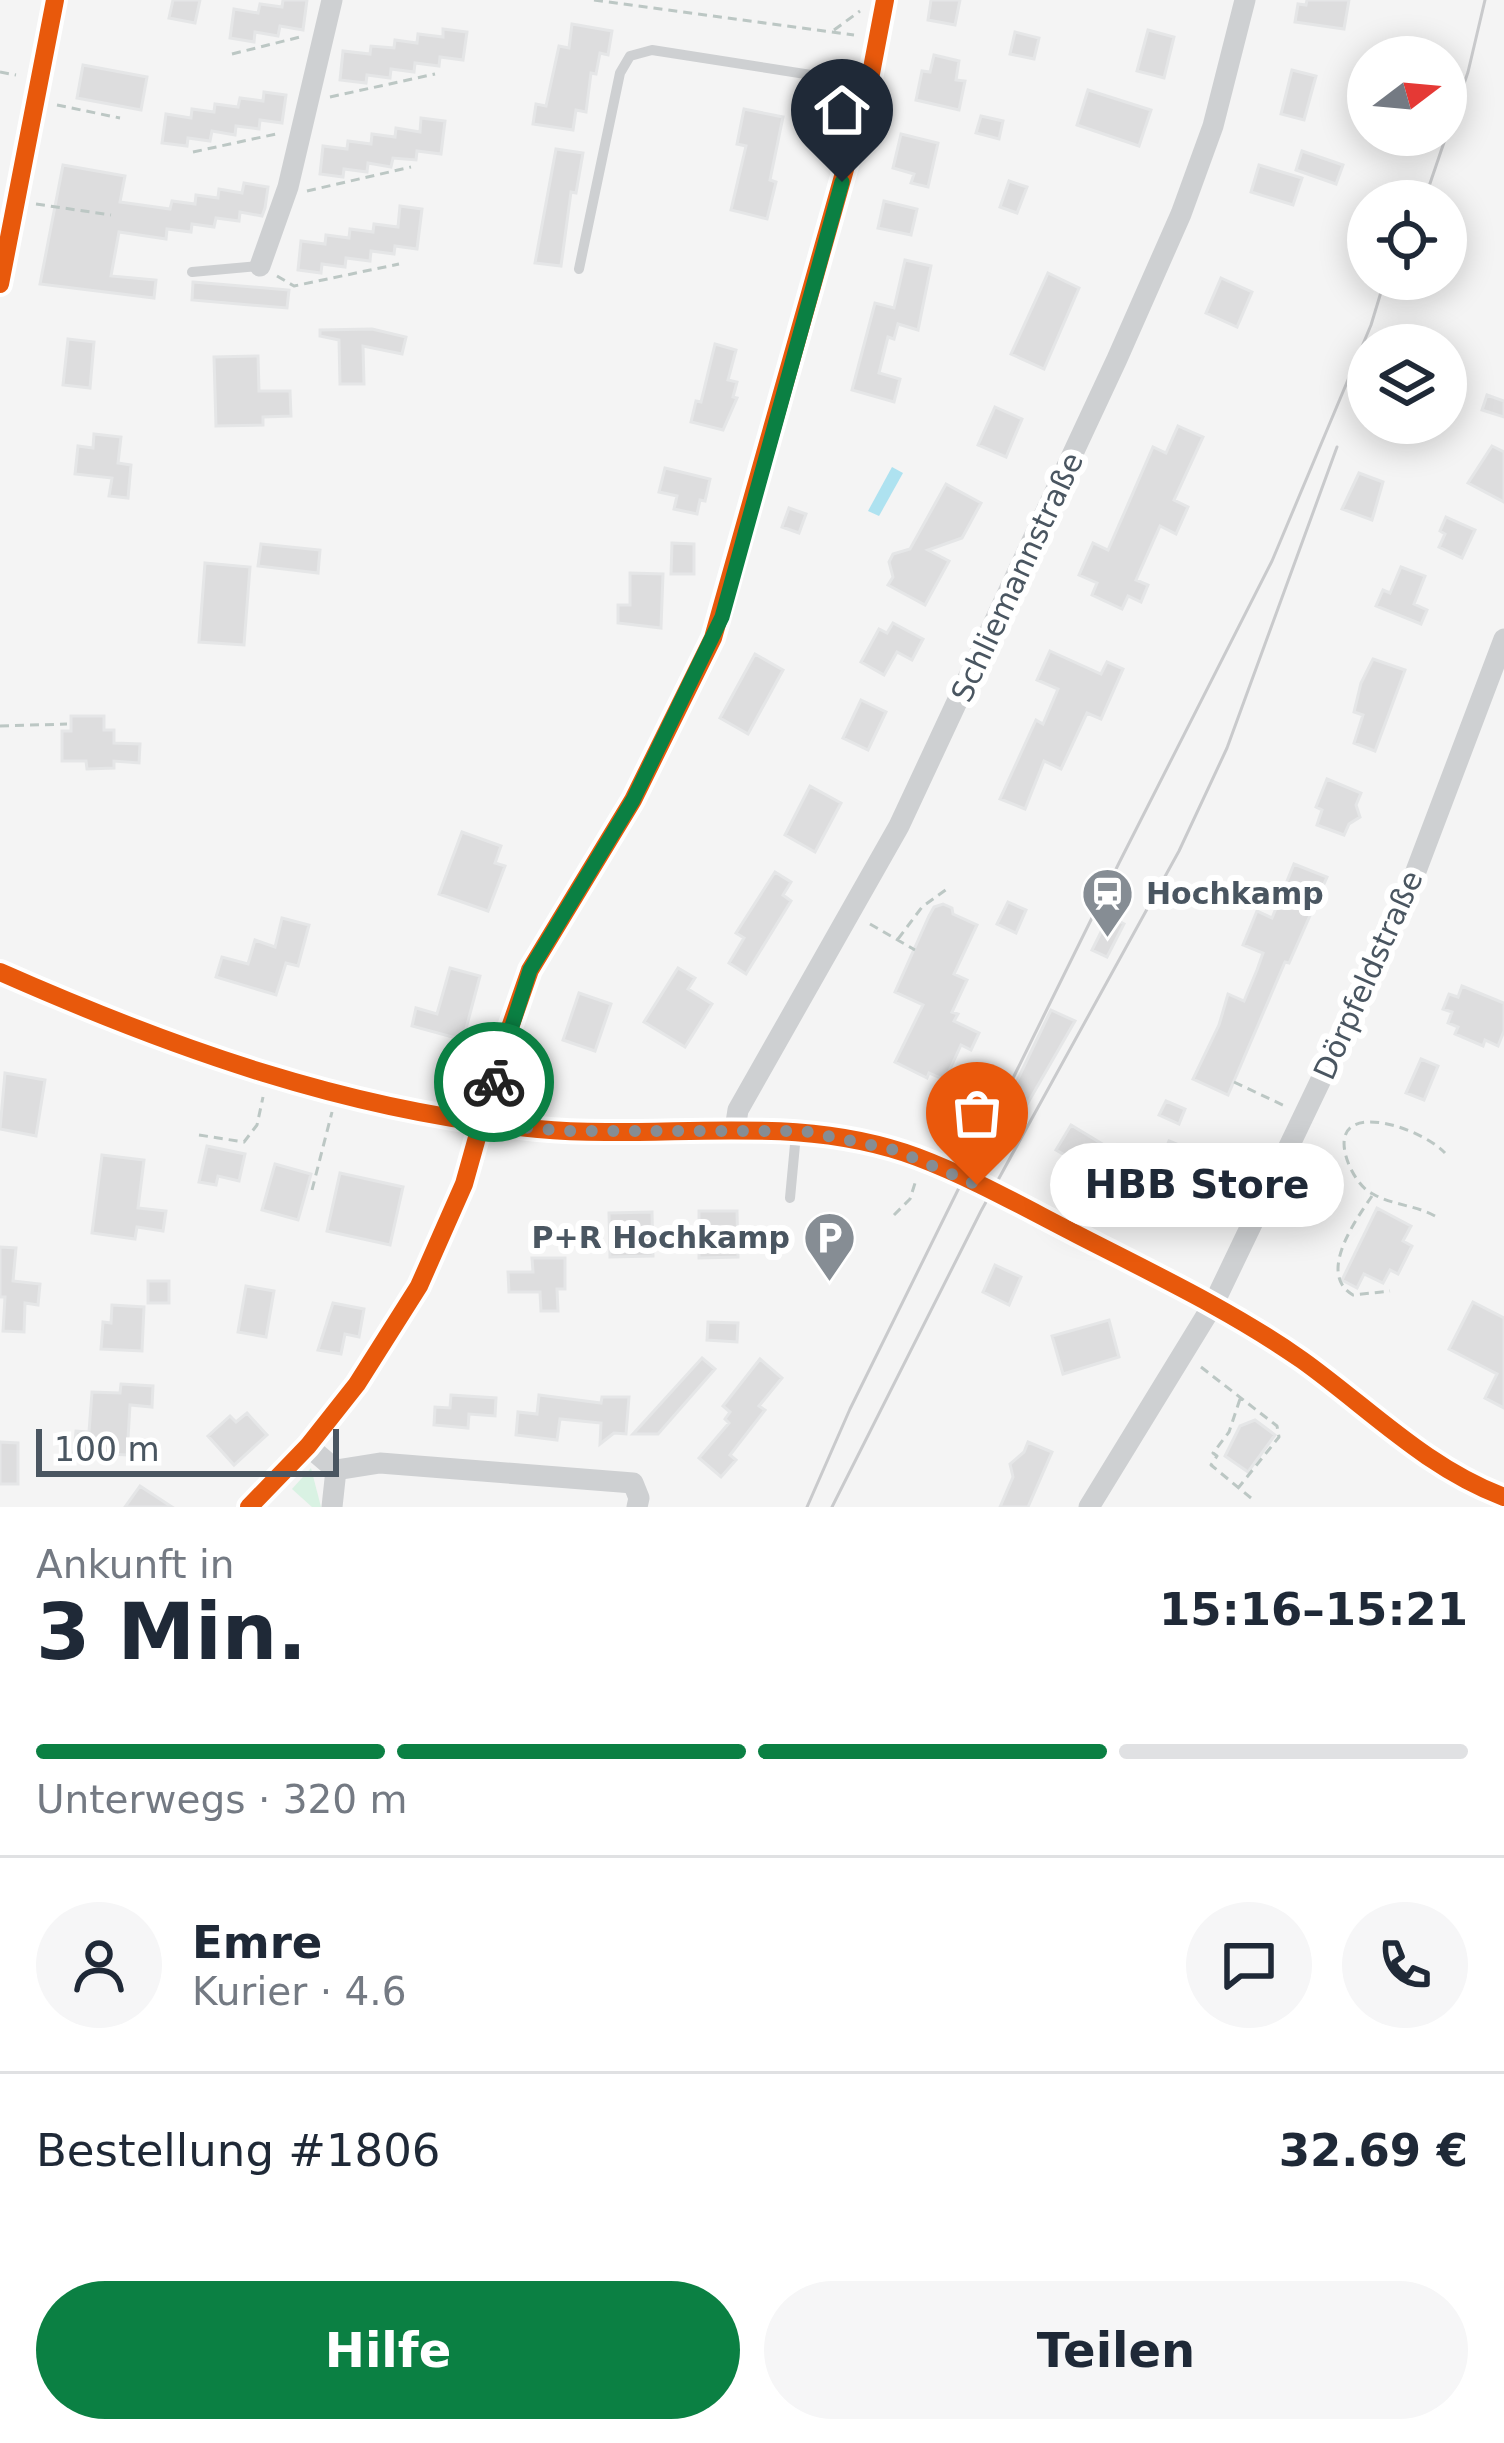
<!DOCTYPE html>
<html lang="de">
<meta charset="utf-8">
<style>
:root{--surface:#fff;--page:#f6f6f7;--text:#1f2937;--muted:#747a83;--line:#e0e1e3;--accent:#0b8043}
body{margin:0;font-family:"DejaVu Sans",sans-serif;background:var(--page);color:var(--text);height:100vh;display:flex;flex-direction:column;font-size:45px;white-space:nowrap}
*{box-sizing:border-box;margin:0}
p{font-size:39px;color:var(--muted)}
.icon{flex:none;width:66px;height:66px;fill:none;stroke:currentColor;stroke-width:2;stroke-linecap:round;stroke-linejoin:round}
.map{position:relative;height:1507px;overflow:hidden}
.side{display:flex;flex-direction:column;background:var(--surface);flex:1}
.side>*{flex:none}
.needle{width:78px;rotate:74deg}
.buttons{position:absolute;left:1347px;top:36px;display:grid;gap:24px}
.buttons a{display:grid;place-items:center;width:120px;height:120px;border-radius:50%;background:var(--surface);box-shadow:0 6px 30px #0003;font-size:60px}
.scale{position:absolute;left:36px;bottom:30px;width:303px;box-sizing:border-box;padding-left:12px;border:6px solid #4a5661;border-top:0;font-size:33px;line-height:42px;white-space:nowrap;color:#4a5661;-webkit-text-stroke:9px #fff;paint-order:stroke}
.pin{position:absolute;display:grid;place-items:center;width:102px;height:102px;color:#fff;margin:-123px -51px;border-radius:50% 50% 50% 0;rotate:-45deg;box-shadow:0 0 12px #0007}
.pin .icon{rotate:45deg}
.courier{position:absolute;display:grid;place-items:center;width:120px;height:120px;margin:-60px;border:9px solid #0b8043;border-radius:50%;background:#fff;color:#222;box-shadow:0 3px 15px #0007}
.bubble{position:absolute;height:84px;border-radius:42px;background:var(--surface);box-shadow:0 6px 30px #0003;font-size:39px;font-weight:800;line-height:84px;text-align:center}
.overview em{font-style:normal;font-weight:800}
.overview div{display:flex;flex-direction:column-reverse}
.overview{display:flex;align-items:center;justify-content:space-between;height:204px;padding:0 36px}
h1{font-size:78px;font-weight:800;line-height:90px}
.bar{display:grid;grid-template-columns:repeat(4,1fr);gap:18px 12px;align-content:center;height:144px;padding:0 36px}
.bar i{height:15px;border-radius:9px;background:var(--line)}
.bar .on{background:var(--accent)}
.bar p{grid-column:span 4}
.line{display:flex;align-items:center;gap:30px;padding:0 36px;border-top:3px solid var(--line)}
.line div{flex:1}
.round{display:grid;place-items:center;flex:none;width:126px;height:126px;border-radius:63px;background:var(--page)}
.primary-button{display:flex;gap:24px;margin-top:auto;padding:24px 36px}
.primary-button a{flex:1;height:138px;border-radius:72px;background:var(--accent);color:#fff;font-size:48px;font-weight:800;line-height:138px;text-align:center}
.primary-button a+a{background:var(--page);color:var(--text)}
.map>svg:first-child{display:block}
.green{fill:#d9f2e3}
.water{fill:#aee2f0}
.building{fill:#ddddde;stroke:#e5e6e7;stroke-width:3}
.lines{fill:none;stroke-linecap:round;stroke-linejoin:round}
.path{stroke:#bcc7c4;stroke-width:3;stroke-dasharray:9 6;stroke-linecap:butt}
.lane{stroke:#ced0d2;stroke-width:10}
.street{stroke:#ced0d2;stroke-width:21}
.tram{stroke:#c9cacc;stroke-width:3}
.cycleway-casing{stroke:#fff;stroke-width:26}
.cycleway{stroke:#e8590c;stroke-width:18}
.done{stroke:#868d94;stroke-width:12;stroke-dasharray:0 21.6}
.route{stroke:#0b8043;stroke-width:15}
.labels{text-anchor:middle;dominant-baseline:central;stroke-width:12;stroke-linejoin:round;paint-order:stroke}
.street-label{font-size:30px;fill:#4a5661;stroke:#fff}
.poi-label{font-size:30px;font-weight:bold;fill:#4a5661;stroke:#fff;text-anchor:start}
</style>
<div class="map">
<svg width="1504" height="1507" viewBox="0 0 1504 1507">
<rect width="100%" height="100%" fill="#f4f4f4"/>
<path class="green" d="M 311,1468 L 321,1507 L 312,1507 L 292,1489 Z"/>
<path class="water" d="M 892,467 L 903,473 L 879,516 L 868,511 Z"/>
<path class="building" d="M 173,0 L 200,0 L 195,23 L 169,18 Z
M 283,0 L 307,0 L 303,30 L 280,26 L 278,36 L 255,32 L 254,42 L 230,38 L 234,9 L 258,13 L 260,4 L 282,7 Z
M 931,0 L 960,0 L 955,25 L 928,20 Z
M 1307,0 L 1349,0 L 1344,29 L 1295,22 L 1298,4 L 1306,5 Z
M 572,24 L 612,31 L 608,55 L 600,53 L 596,74 L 591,73 L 586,112 L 576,110 L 573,130 L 533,124 L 536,104 L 546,106 L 559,46 L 569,48 Z
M 443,29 L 467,32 L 463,60 L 440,57 L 439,66 L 415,63 L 414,72 L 391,69 L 390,78 L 367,75 L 366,83 L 340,80 L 343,51 L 370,54 L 371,46 L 394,48 L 395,40 L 417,43 L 418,34 L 443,37 Z
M 1148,30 L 1174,37 L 1164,78 L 1137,71 Z
M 1015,32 L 1039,38 L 1034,59 L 1010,54 Z
M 934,55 L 959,61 L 956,80 L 965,81 L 959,110 L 916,100 L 922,71 L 930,72 Z
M 83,65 L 147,77 L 141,110 L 77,98 Z
M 1292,70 L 1316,76 L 1304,120 L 1281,114 Z
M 1088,90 L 1151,110 L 1139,146 L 1077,125 Z
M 264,92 L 286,95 L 282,123 L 260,120 L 259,129 L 236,126 L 235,135 L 212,131 L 210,141 L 188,138 L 187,146 L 162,143 L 166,114 L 191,118 L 192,109 L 214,112 L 215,104 L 238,107 L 240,98 L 263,101 Z
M 744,109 L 783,117 L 770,180 L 776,182 L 767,219 L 731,210 L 746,146 L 737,144 Z
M 981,116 L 1003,121 L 999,139 L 976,133 Z
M 421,118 L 445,121 L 441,154 L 417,151 L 416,160 L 393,158 L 391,167 L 368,163 L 367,172 L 344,169 L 343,177 L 320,174 L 323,146 L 347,149 L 348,141 L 371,144 L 372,134 L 395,137 L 396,128 L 420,132 Z
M 901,134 L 938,143 L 928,187 L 911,183 L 914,174 L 893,168 Z
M 556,149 L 583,153 L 576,193 L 571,192 L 561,266 L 535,263 Z
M 1302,151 L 1343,165 L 1336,184 L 1296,170 Z
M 63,165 L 125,176 L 120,202 L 170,209 L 172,201 L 195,204 L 196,195 L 218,198 L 219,189 L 242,193 L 244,183 L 268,187 L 265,208 L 262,216 L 240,212 L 239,221 L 216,218 L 214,227 L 192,224 L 191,232 L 167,229 L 166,239 L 119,232 L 111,276 L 156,280 L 154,298 L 40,284 Z
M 1259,165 L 1302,178 L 1293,205 L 1251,192 Z
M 1009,181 L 1027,187 L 1017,213 L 1000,207 Z
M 884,201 L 917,209 L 911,235 L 878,228 Z
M 400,206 L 422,209 L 417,249 L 395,246 L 394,254 L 371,251 L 370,261 L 346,258 L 345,267 L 322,264 L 321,273 L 298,270 L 301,241 L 325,244 L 326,235 L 349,238 L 350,229 L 373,232 L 374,224 L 398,227 Z
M 905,260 L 931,266 L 918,330 L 898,324 L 894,339 L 888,337 L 879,373 L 900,379 L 894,402 L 852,390 L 875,303 L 894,308 Z
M 1048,273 L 1079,288 L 1044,369 L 1011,354 Z
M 1221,278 L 1252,292 L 1237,327 L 1206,313 Z
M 193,282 L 289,290 L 287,308 L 192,300 Z
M 372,329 L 406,337 L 402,354 L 363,346 L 364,384 L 340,384 L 339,340 L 320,336 L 320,330 Z
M 68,339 L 94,342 L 90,388 L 63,385 Z
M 715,344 L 736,350 L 728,380 L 737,382 L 733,397 L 737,398 L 723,430 L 691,422 L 696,401 L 701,402 Z
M 258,356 L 259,391 L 290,391 L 291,416 L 263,417 L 263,425 L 216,426 L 214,357 Z
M 1487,395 L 1504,401 L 1504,417 L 1482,410 Z
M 995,407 L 1022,419 L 1006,457 L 978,445 Z
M 1178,426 L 1203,437 L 1174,500 L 1188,507 L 1176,534 L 1160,526 L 1136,580 L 1148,585 L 1141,602 L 1128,596 L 1122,609 L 1092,595 L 1097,583 L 1079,575 L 1093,543 L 1108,550 L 1153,447 L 1166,453 Z
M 94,434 L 121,437 L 118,463 L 131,465 L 128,498 L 109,496 L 112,478 L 75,474 L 78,446 L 93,448 Z
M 1492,446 L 1504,452 L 1504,502 L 1468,483 Z
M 665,468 L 710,479 L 705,501 L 700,500 L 697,514 L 674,509 L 677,496 L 659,492 Z
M 1359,473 L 1383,482 L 1372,520 L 1342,509 Z
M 946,484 L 981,503 L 962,538 L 928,550 L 949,561 L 925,605 L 888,585 L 893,577 L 889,562 L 893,554 L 910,549 Z
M 789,508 L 806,514 L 799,533 L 782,527 Z
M 1446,517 L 1475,530 L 1462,558 L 1439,547 L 1445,534 L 1440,531 Z
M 672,543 L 694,544 L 694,574 L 671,574 Z
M 261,544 L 320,550 L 318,573 L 258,566 Z
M 205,563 L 250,567 L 244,645 L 199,642 Z
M 1401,567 L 1425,576 L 1414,604 L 1427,610 L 1421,624 L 1376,606 L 1383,590 L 1390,593 Z
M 630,573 L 663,574 L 661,628 L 618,623 L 618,605 L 630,605 Z
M 893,623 L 923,639 L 912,660 L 897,652 L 884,675 L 861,662 L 879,629 L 887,633 Z
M 1050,651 L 1101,674 L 1107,662 L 1123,669 L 1101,719 L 1087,713 L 1061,769 L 1044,761 L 1025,809 L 1000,799 L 1036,720 L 1043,724 L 1058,689 L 1037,680 Z
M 755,654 L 783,670 L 748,734 L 720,718 Z
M 1373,659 L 1405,670 L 1375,751 L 1354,743 L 1363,715 L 1354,712 L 1361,683 Z
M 861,700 L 886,712 L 868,750 L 843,738 Z
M 71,716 L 104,716 L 104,730 L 114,730 L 114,743 L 140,744 L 139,763 L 114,761 L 114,768 L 87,769 L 86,761 L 62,761 L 62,731 L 71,731 Z
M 1327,779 L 1361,793 L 1356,805 L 1360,817 L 1349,824 L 1344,835 L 1317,825 L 1322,810 L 1316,807 Z
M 810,786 L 841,803 L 815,852 L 785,835 Z
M 462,832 L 501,846 L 495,863 L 505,866 L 488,911 L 439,894 Z
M 1294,864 L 1327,877 L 1289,963 L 1285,962 L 1228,1095 L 1193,1079 L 1219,1025 L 1228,994 L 1244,1001 L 1257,970 L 1263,953 L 1243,945 L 1257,911 L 1272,918 Z
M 775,872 L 791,882 L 783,895 L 791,901 L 746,974 L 729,963 L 744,938 L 736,933 Z
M 1008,902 L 1026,910 L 1016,933 L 997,924 Z
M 943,904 L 952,908 L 953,914 L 977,925 L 954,974 L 967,980 L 952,1012 L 958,1014 L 954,1021 L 979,1033 L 971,1050 L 961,1045 L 945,1080 L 929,1073 L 927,1078 L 895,1062 L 923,1005 L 895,992 L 929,916 L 934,907 Z
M 1109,916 L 1124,924 L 1107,957 L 1092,950 Z
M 282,918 L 309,925 L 298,966 L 286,963 L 276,995 L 216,977 L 222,957 L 248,964 L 255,940 L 275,947 Z
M 450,968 L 480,976 L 463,1040 L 412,1026 L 416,1008 L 437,1014 Z
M 678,968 L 695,978 L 688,989 L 712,1004 L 685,1047 L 644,1022 Z
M 1462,986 L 1504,1003 L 1504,1031 L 1498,1046 L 1485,1040 L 1483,1046 L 1455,1034 L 1458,1027 L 1448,1023 L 1452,1012 L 1443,1009 L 1449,994 L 1458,997 Z
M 579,993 L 611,1004 L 595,1051 L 563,1040 Z
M 1051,1010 L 1075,1021 L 1007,1139 L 993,1131 Z
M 1421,1059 L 1438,1066 L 1424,1100 L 1406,1093 Z
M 5,1073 L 45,1080 L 36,1136 L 0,1129 Z
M 1166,1101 L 1185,1109 L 1179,1124 L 1159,1115 Z
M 1071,1125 L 1104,1145 L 1089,1169 L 1056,1150 Z
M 1169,1141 L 1194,1151 L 1189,1162 L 1195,1165 L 1184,1189 L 1178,1187 L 1175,1196 L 1150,1184 L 1156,1170 L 1148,1166 L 1156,1149 L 1164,1153 Z
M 207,1146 L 245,1154 L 239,1181 L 218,1176 L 216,1185 L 199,1182 Z
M 102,1155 L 144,1160 L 138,1208 L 166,1211 L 163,1231 L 137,1227 L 135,1239 L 92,1233 Z
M 275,1164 L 311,1174 L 298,1220 L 262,1210 Z
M 340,1173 L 403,1187 L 390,1245 L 327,1231 Z
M 1377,1208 L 1411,1226 L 1403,1241 L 1412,1246 L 1398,1274 L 1390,1270 L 1383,1283 L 1364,1274 L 1357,1288 L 1342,1280 Z
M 699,1211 L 737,1211 L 738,1257 L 699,1258 Z
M 652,1212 L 653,1256 L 610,1257 L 609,1213 Z
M 0,1247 L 16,1248 L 13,1281 L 40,1284 L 38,1305 L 25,1303 L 24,1332 L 3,1331 L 5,1297 L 0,1297 Z
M 532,1258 L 565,1258 L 565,1289 L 557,1289 L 558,1311 L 541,1311 L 540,1292 L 509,1292 L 508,1272 L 533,1272 Z
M 995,1265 L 1021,1277 L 1009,1305 L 983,1292 Z
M 148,1281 L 169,1281 L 169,1303 L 148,1303 Z
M 246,1286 L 274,1291 L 266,1337 L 238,1332 Z
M 1473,1302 L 1504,1318 L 1504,1408 L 1485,1398 L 1497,1374 L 1449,1349 Z
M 333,1303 L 364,1309 L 359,1337 L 345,1334 L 341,1354 L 318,1350 Z
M 112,1305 L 144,1307 L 142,1351 L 101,1349 L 103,1322 L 111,1323 Z
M 1109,1320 L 1119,1357 L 1063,1374 L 1052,1336 Z
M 708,1322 L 738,1323 L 737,1342 L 707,1340 Z
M 702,1358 L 715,1369 L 658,1434 L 633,1434 Z
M 760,1359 L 782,1378 L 759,1406 L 765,1410 L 730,1455 L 736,1460 L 721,1477 L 699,1458 L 729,1423 L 725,1419 L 730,1412 L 723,1406 Z
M 121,1384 L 153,1386 L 152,1407 L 130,1405 L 127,1455 L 74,1452 L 76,1431 L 89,1432 L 92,1392 L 120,1393 Z
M 451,1395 L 496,1398 L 495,1416 L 469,1414 L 468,1428 L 434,1425 L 435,1407 L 450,1408 Z
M 539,1395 L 601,1403 L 602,1397 L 629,1397 L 626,1434 L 614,1433 L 600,1444 L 601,1423 L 560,1419 L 557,1440 L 516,1435 L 518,1412 L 537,1414 Z
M 247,1413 L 267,1435 L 234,1465 L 208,1436 L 230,1416 L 236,1422 Z
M 1255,1420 L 1275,1435 L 1248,1472 L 1225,1456 L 1240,1426 Z
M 0,1442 L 18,1443 L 18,1484 L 0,1484 Z
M 1028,1442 L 1052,1452 L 1028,1507 L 1000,1507 L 1013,1477 L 1010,1464 L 1024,1452 Z
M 140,1486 L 172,1507 L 125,1507 Z"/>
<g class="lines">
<path class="path" d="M 594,0 L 854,35
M 834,30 L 860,11
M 232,54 L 300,37
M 0,72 L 16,75
M 330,97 L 435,74
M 57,105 L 120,118
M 193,152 L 276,134
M 307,191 L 411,167
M 36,204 L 111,215
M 277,276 L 294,286 L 399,264
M 0,726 L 67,724
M 870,924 L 915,950
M 898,939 L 922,907 L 947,889
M 1234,1082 L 1287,1107
M 199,1135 L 244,1142 L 257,1125 L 263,1097
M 995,1155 L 1012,1124
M 1192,1173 L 1239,1196
M 312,1190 L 332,1112
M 1372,1196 C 1355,1221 1317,1274 1353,1295 L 1390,1291
M 894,1215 L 910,1199 L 916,1180
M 1435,1216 C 1415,1205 1392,1205 1373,1194 C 1362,1189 1354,1176 1349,1165 C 1321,1094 1420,1126 1445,1153
M 1201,1367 L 1277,1426 L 1279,1437 L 1239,1487
M 1240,1399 L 1229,1432 L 1213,1453 L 1217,1456 L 1211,1465 L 1251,1498"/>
<path class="lane" d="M 579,269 L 620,73 L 630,56 L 652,50 L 869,84
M 192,272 L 260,266
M 790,1198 L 796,1134"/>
<path class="street" d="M 260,266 L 288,187 L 332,0
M 0,284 L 55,0
M 0,972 C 172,1048 350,1112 538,1129 C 665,1141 793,1111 917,1157 C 973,1178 1027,1209 1080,1236 C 1156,1275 1232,1311 1302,1360 C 1369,1408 1425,1467 1504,1497
M 735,1129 L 738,1110 L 899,826 L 1117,359 L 1181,214 L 1213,126 L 1245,0
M 308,1446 L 336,1470 L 380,1463 L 633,1483 L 639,1498 L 637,1507
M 249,1507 L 308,1446 L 357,1384 L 419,1286 L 464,1184 L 499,1059 L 530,970 L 633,800 L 713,638 L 869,84 L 885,0
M 332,1507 L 336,1470
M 1089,1507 L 1214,1303 L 1350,1019 L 1416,871 L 1504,639"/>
<path class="tram" d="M 1424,201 L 1468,72 L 1485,0
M 807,1507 L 850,1409 L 1119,863 L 1272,561 L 1371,325 L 1385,279
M 832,1507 L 981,1211 L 1179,851 L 1227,748 L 1337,447"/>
<defs>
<path id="cycleway" d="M 0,284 L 55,0
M 0,972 C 172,1048 350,1112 538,1129 C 665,1141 793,1111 917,1157 C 973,1178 1027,1209 1080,1236 C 1156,1275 1232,1311 1302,1360 C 1369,1408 1425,1467 1504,1497
M 249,1507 L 308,1446 L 357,1384 L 419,1286 L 464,1184 L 499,1059 L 530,970 L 633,800 L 713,638 L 869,84 L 885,0"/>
</defs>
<use href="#cycleway" class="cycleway-casing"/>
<use href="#cycleway" class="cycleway"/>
</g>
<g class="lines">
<path class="done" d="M 494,1082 L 484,1124 L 567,1131 L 804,1131 L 895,1150 L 977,1185"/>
<path class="route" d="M 494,1082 L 530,970 L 633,800 L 722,617 L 842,182"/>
</g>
<defs>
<symbol id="station-pin" viewBox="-11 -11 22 30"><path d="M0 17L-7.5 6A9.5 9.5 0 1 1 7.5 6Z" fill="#868d94" stroke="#fff"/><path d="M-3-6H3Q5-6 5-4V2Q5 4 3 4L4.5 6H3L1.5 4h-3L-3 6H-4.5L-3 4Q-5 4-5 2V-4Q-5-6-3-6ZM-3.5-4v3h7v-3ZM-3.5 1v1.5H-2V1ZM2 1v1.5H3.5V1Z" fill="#fff"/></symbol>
<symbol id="parking-pin" viewBox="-11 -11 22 30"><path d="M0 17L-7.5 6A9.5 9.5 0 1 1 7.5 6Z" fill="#868d94" stroke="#fff"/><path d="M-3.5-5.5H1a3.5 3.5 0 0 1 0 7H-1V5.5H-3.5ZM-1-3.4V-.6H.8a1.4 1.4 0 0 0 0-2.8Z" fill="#fff"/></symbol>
</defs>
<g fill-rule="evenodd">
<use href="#station-pin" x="1078" y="864" width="59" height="81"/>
<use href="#parking-pin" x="800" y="1208" width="59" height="81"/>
</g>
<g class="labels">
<g class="street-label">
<text transform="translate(1017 577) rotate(-65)">Schliemannstraße</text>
<text transform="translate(1368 975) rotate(-66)">Dörpfeldstraße</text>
</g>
<g class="poi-label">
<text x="1146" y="893">Hochkamp</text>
<text x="790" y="1237" text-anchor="end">P+R Hochkamp</text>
</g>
</g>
</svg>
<div class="buttons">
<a><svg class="needle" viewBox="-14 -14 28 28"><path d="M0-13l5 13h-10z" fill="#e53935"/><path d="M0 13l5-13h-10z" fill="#747a83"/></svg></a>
<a><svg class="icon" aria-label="locate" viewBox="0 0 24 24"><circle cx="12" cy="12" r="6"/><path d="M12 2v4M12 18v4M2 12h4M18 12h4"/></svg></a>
<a><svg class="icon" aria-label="layers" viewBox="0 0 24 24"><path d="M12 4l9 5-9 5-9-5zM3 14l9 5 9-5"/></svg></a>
</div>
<div class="scale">100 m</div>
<div class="pin" style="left:977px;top:1185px;background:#ea580c"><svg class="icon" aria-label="bag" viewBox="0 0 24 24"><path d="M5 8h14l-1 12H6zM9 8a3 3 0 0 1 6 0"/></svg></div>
<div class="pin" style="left:842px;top:182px;background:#1f2937"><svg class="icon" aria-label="home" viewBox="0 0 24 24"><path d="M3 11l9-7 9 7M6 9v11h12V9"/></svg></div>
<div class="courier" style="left:494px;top:1082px"><svg class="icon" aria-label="bike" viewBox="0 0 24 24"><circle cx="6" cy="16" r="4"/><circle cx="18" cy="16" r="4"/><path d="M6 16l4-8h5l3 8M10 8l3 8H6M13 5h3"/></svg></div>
<div class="bubble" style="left:1050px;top:1143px;width:294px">HBB Store</div>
</div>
<section class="side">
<div class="overview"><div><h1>3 Min.</h1><p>Ankunft in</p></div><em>15:16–15:21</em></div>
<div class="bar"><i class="on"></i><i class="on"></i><i class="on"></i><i></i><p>Unterwegs · 320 m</p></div>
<div class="line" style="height:216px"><a class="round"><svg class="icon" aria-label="person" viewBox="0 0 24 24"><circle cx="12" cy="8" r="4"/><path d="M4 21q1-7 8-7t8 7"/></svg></a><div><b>Emre</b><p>Kurier · 4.6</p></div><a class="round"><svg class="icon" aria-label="chat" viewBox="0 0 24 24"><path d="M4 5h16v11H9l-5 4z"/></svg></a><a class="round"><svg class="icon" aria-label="phone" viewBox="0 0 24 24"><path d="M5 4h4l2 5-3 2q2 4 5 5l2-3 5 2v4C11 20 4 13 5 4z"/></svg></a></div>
<div class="line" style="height:156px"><div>Bestellung #1806</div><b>32.69 €</b></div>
<div class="primary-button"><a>Hilfe</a><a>Teilen</a></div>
</section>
